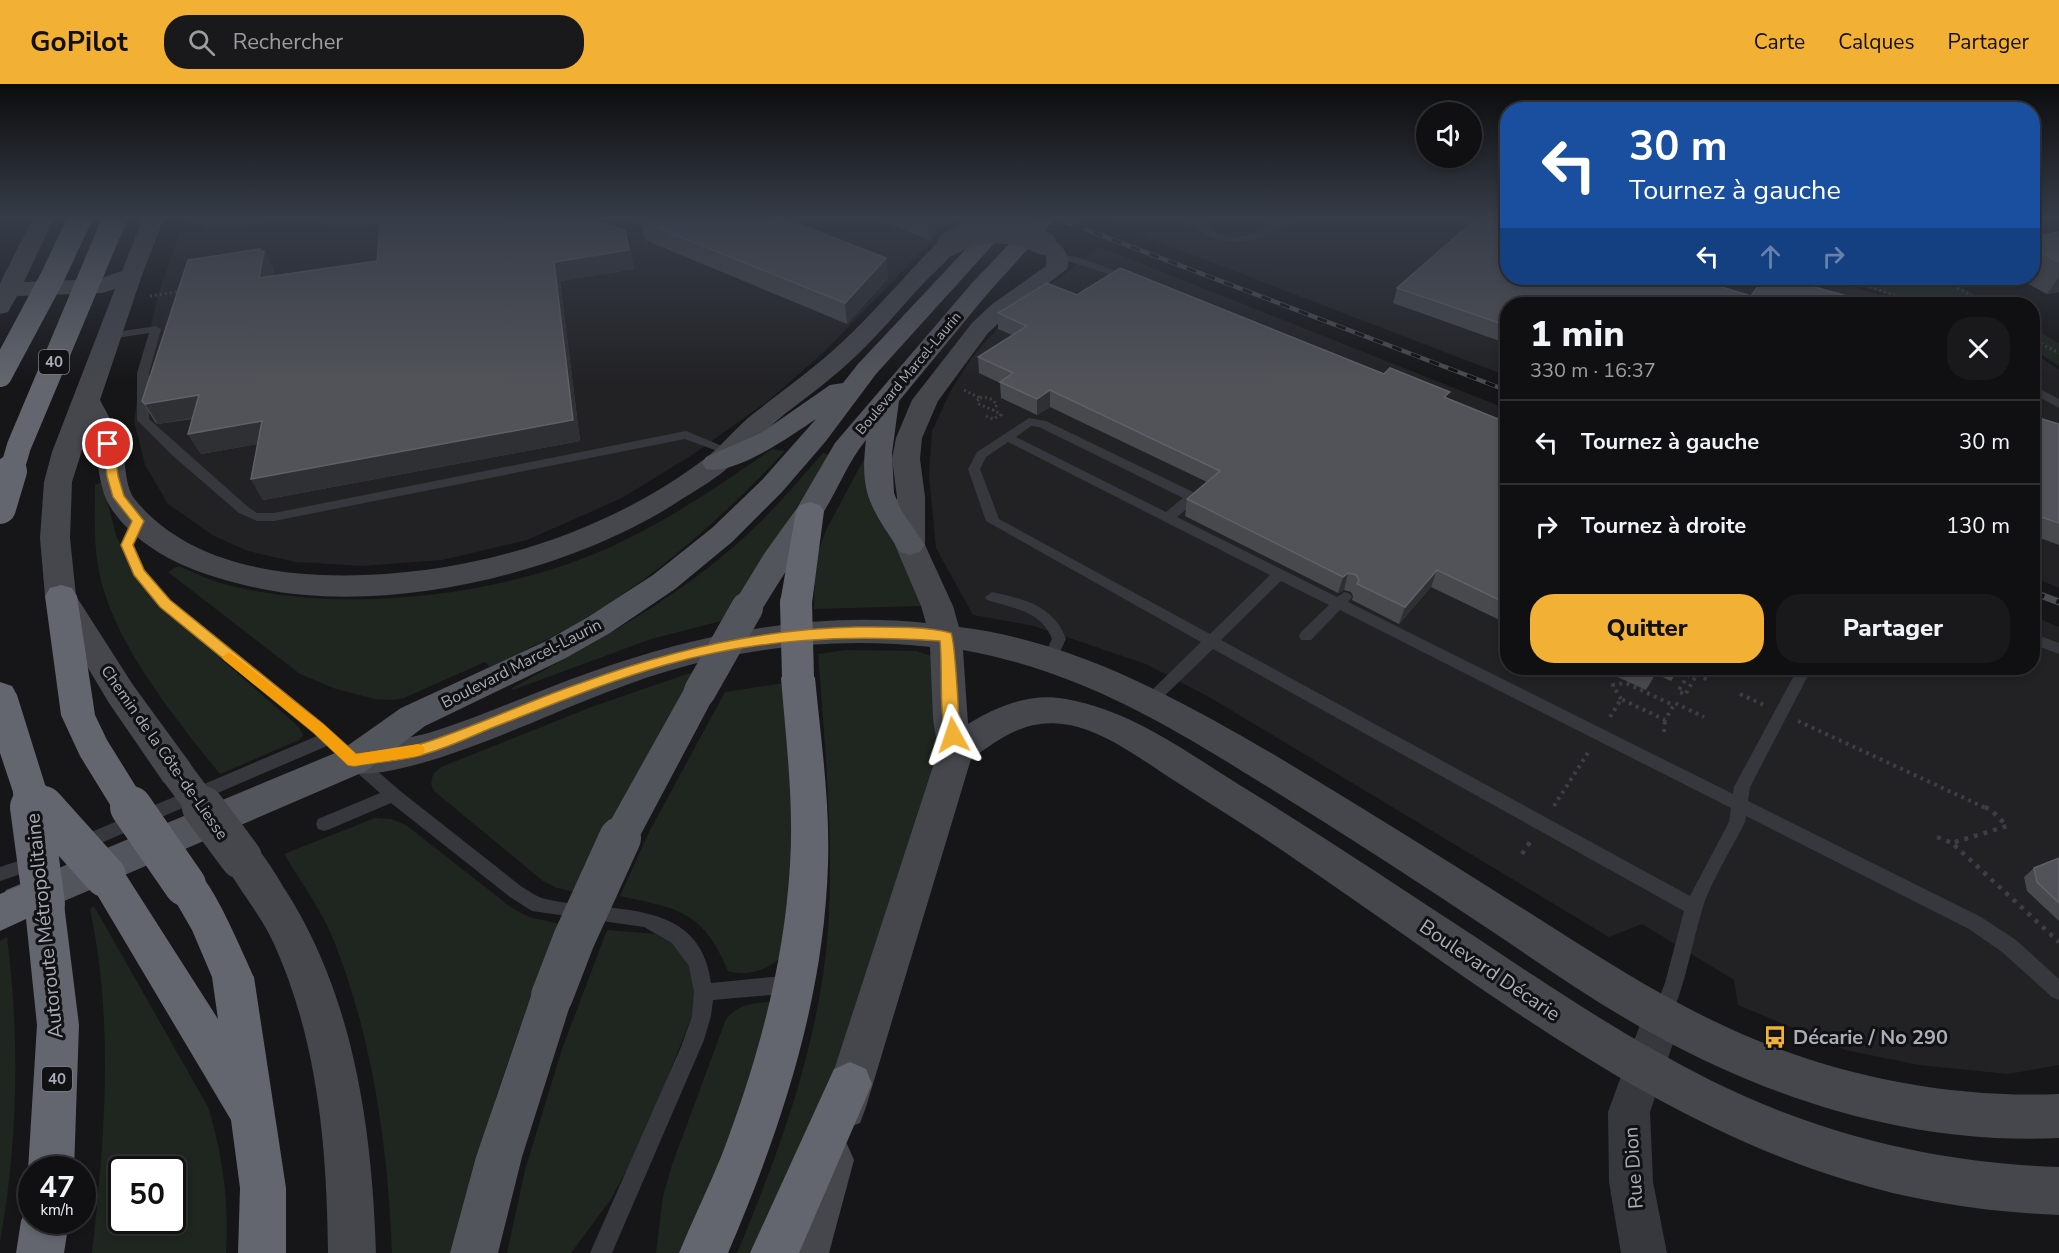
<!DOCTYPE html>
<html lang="fr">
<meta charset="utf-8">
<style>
body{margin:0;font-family:"Nunito Sans",sans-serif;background:#19191b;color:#f1f3f6;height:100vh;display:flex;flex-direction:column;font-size:22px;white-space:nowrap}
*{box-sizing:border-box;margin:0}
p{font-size:20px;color:#9c9d9f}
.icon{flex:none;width:33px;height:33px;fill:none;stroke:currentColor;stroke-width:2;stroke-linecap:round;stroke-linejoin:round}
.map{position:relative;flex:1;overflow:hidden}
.panel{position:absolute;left:1500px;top:213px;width:540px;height:378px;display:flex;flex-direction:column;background:#101012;border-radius:24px;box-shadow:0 3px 9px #0003,0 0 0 2px #303032}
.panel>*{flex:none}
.guide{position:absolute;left:1500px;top:18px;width:540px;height:183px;border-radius:24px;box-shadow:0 3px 9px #0003,0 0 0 2px #303032;background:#1a4fa0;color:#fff;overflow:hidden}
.fabs{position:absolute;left:1416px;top:18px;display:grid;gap:12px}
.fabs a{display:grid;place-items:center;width:66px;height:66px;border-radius:50%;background:#101012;box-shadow:0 3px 9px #0003,0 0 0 2px #303032;font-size:30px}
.speed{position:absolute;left:18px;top:1072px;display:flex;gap:12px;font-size:30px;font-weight:700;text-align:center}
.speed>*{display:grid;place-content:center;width:78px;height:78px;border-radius:50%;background:#101012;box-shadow:0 3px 9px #0003,0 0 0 2px #303032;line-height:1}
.speed small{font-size:15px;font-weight:400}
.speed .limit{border:3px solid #111;border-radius:9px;background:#fff;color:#111}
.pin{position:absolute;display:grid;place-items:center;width:51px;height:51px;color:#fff;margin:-26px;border:3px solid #fff;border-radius:50%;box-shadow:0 2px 6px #0007}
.me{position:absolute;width:66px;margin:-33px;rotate:355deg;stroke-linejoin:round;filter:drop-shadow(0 0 4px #0008)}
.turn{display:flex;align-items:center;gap:21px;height:126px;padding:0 30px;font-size:27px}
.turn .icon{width:78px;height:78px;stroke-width:2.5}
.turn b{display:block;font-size:42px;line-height:51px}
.lanes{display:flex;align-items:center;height:57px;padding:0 30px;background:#0003;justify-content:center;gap:30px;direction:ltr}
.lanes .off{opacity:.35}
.round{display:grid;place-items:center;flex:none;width:63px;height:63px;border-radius:24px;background:#19191b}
.headline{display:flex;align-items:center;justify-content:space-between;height:102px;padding:0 30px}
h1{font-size:36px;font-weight:800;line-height:45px}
.action{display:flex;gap:12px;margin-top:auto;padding:12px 30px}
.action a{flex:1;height:69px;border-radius:24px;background:#f2b134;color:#111;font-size:24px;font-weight:800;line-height:69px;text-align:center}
.action a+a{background:#19191b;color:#f1f3f6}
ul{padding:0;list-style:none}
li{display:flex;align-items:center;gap:18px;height:84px;padding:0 30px;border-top:2px solid #303032}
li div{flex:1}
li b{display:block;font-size:22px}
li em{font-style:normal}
header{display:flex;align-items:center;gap:36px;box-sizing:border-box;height:84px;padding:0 30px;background:#f2b134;color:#111}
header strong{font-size:28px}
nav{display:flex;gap:33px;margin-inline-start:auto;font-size:21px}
.search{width:420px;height:54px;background:#19191b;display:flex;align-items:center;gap:15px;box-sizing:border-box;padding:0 21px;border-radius:24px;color:#9c9d9f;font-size:22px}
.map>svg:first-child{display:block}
</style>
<header>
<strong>GoPilot</strong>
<div class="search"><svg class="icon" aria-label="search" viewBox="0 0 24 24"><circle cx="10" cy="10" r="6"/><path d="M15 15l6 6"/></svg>Rechercher</div>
<nav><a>Carte</a><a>Calques</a><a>Partager</a></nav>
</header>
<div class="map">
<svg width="2059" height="1169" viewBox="0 0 2059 1169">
<rect width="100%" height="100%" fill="#161618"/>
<g fill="#222225">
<polygon points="185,134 984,134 947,147 929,160 823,269 768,317 692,371 622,414 527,456 442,476 362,482 295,478 248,467 214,452 168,420 145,381 134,337 143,278 158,211"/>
<polygon points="1097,134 1507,134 1508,194 1824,194 1911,220 1508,220 1507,292"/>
<polygon points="1100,163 1507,325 1508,584 2032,584 2033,532 2059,543 2059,981 2008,990 1919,981 1845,966 1738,921 1734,896 1642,840 1609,853 1209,613 1146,580 1034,542 973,531 936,464 929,390 932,347 950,308 972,273 1008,233"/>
<polygon points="2032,268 2059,286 2059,504 2033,493"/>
</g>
<g fill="#1e261f" fill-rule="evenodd">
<polygon points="1834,194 1945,194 1992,220 1919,220"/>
<polygon points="2032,244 2059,259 2059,282 2033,265"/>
<polygon points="871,362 885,444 909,483 921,522 814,525 815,477 826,446"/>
<path d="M772,365L785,367C725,431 660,490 584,535C554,553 521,568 490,583L485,578L404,614L393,616L375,615L336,605L300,590L168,488L178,482C192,487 206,495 220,499C342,532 508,513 621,458C675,432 723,399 772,365Z"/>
<path d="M823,369L830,371L725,536L651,555L513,606L512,604C597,557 684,512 755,443C779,420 801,394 823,369Z"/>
<path d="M102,398L116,451L130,482L155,517L299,643L303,651L299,656L220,690C177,637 114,559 100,492C93,462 95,431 95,401Z"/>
<path d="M846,566L916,567L932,572L940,666L863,920L762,1169H737C780,1067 820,957 828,846C834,754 825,662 818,570Z"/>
<polygon points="696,587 575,808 557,804 543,797 434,707 431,700 433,690 441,683 594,622"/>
<path d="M791,598L797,710L783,871C769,886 748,893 728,887C703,827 680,825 620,812L649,748L725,608Z"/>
<path d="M375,734L391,735L406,741L512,824L529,833L560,840L532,910L497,1010L455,1169H392C388,1063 373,956 334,857C323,828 300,797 284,770Z"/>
<path d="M94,822L208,1023C223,1071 229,1118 226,1169H92C105,1055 114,937 90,825ZM122,1086H172V1137H122Z"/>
<polygon points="607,846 656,850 674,860 688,872 696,898 693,929 645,1051 611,1115 571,1169 507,1169 525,1086 562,965"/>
<path d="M7,853C20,954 18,1058 0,1158V857Z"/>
<path d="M767,918L775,921L693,1169H656L663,1112L672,1081L726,935C736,922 752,919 767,918Z"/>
</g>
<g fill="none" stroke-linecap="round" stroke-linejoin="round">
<g stroke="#3d3f44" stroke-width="3" stroke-dasharray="2 3" stroke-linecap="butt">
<polyline points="1841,194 1923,220"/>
<polyline points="1940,194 1986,220"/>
<polyline points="150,212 182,207"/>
<polyline points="2032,255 2059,269"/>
<polyline points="964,306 980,314 977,317 979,320 1001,330 1002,335"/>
<path d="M980,314C987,312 993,315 997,321L993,326"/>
<polyline points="986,332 993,335 1002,330"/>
</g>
<g stroke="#3d3f44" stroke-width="4" stroke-dasharray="3 4.5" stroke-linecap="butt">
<polyline points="1693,584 1678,607 1685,611 1697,590 1708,596"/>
<polyline points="1693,584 1707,590 1708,595"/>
<polyline points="1740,610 1764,621"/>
<polyline points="1621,615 1613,601 1626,599 1673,621"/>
<polyline points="1610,633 1621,615 1665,636 1675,619 1704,633"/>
<polyline points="1798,637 1988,725"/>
<polyline points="1664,648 1665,636"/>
<polyline points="1554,722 1589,667"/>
</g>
<g stroke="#3d3f44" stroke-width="4.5" stroke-dasharray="4 6" stroke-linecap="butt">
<polyline points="1985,723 1991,726 2007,742 1952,759 2059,858"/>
<polyline points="1937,753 1952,759"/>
<polyline points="1522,770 1530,758"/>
</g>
<g fill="#37383d" fill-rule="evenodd">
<path d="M1184,134C1202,134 1212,153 1234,153C1258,153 1274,134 1296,134C1263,163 1214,168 1184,134Z"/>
<polygon points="1058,170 1077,173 1135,194 1130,197 1071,178 1054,175 1053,173"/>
<polygon points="156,242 161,245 149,289 149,335 248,423 257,429 274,429 686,347 734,367 728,371 685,355 274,437 257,437 239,429 173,372 137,336 137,289 149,249 110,255 105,252 110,249"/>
<polygon points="2032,301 2059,315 2059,324 2032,309"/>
<path d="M1029,334L1046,337L1197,410L1198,413L1197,416L1177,433L1337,513L1345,508L1350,510L1352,513L1348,518L1733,710L1734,703L1798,584H1812L1750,703L1748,717L1981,833L2016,856L2059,895V916L2052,913L2002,868L1969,845L1746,732L1745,738C1732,764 1710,799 1702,826C1691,864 1685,902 1669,938L1662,941L1655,938L1652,932L1665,899L1684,827L1213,565L1156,620H1146L1143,616L1146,612L1201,558L986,437L968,385L977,368ZM1031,342L1039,343L1183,414L1166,428L1016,353ZM1008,358L1270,491L1210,550L999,435L980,385L986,373ZM1281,497L1329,521L1301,548L1299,552L1301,556H1311L1340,526L1731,724L1729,738L1690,812L1221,556Z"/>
<path d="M138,433L145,437L134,461L145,486L170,517L324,640L399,706L522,803C528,806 535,812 542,814C604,831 700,809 711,899L793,891L800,894L802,900L800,906L793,909L713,916L711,932L704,956L612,1169H590L681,963L692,932L694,908L689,882L672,859L644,843L532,827L510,813L391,719L330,745L324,747L318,745L316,740L318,735L380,709L327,662L87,765L81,767L75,765L72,760L75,755L317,652L160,523L134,491L120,461L131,437Z"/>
<path d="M992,508C1024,515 1054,522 1066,555L1055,578H1045L1043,574L1052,555C1042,527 1012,524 987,516L985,513Z"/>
<polygon points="2032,549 2059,559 2059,570 2032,560"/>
<polygon points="36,771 42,773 45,778 42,783 0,797 0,783"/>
</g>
<polygon fill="#37383d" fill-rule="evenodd" points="1662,913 1676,919 1682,932 1650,1028 1653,1098 1667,1169 1621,1169 1609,1098 1608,1028 1648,919"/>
<g fill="#45474d" fill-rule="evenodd">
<path d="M33,134H54L24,198L99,195L122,187L143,134H164L142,191L100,316C107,330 116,343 121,358C127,377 123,403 137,418C183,472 255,488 322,491C456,496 600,455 707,373C724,360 736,343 753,330C782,307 812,286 839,261C875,228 906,190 941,155L949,154L957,155L960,160C949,176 933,189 919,204C899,226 879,250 857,271C835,292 810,311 786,329C766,345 750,364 731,381C717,394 698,405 682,415C572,488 393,531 262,505C208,494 146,474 113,427C95,402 101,371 89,344L72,398L70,454L76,512L133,601L190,679L195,689L190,699L177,703L164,699L109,619L45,512L40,454L44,398L52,368L115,205L102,209L17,212L8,228L0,230V199Z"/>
<path d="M1044,153C1059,156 1072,169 1067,185L1007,231L988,249L938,317L922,354L920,375L925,413V461L953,522L959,543C1074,557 1175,613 1273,670C1355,719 1436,770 1517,821C1572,855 1626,892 1684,922C1800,984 1928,1015 2059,1010V1054C1917,1061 1779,1019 1655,951C1597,920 1544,882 1490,846C1415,796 1339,747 1263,700C1165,639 1079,587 963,566L968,640C998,622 1031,608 1066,615C1135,627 1193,673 1251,708C1327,755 1402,805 1477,854C1553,905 1630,956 1712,997C1821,1051 1938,1079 2059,1083V1131C1987,1128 1916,1118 1846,1096C1643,1034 1473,896 1299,778C1259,750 1217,724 1175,697C1145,678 1113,653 1078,643C1033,631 1007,649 971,675L866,1023L860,1039L844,1045L828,1039L822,1023L938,667L933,635L930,563C844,553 752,562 668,587C641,595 614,605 587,616C533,637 393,704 340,687L335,677L340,667C372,657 406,657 438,646C490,629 540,606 591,588C697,550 813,527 926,539L921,522L895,461L897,413L892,375L896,354L912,316L972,239L991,221L1046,182V171L1033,159L1036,154Z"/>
<path d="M241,758C245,759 251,760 254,762C264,769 279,796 286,807C354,914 372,1044 376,1169H328C327,1064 318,957 274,860C260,829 237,804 222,774L228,763Z"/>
<polygon points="831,1053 847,1060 854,1076 829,1169 781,1169 815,1060"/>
</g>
<g fill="#53555c" fill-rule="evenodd">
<path d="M995,134H1017L876,290L826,357L782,408L732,458L675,505L610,549L566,574L425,642L366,687L34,830L20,835L6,830L0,818L6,806L340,667L401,624L544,558L588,533L653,491L712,444L762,396L816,335C792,351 735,392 706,385L702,379L706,373L761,349L830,301L843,299L858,280Z"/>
<path d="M1034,134H1056L988,209L899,317L892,369L894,409L901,426L925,461L920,468L910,471L900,468C872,424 859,412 866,356C848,378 838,405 823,429C802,463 779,497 758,532L747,535L736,532L731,524L764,470L797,424L835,359L972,199Z"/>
<polygon points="700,594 712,598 717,607 633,765 620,770 607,765 601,754 607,743 688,598"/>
<polygon points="552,893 567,898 573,912 522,1073 498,1169 450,1169 476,1073 531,912 537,898"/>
</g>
<g fill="#63666e" fill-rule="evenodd">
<polygon points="810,418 820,421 824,427 812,519 807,527 796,530 785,527 780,519 796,427 800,421"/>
<polygon points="61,501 72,504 77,512 95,631 107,656 143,714 138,724 125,729 112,724 80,672 61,631 45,512 50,504"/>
<path d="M798,582L810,585L815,594C821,656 830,718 828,780C824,916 781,1045 728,1169H679C692,1137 708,1105 721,1073C757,979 784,882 790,781C794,719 786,656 781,594L786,585Z"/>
<polygon points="0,598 12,602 17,611 47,707 42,717 29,722 16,717 0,669"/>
<path d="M105,776L119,780L218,935L212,893L192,846L166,801L171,789C181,786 189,782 198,789C214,800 244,872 254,893L286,1104V1169H238L240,1104L231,1036L86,792L91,780Z"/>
<path d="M19,802C36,808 40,802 58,808L64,820L79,941L74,1086H32V1095L28,1086L37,941L26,835L0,847V810Z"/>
<polygon points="850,978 866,985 872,1000 799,1169 750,1169 834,985"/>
<polygon points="32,1119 32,1137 69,1137 64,1169 16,1169 21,1137 28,1120"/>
</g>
<g stroke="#4a4c52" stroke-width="4.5">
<polyline id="rail-far1" points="1056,134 1508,307"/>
</g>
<g stroke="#4a4c52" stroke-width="7">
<polyline id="rail" points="2032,508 2059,518"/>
</g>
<use href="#rail-far1" stroke="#111113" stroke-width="3" stroke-dasharray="10" stroke-linecap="butt"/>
<use href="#rail" stroke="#111113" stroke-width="4.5" stroke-dasharray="13" stroke-linecap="butt"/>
<path stroke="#45474d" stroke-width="24" d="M949,160C980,142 1012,144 1044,159"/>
<polyline stroke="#45474d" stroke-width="32" points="177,689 204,725"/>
<polyline stroke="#45474d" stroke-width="42" points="203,723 241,774"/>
<polyline stroke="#53555c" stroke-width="32" points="700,607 747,524"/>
<polyline stroke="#53555c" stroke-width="42" points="552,912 574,855 620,754"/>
<g stroke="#63666e" stroke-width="24">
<polyline points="0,291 53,192 80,134"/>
<polyline points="11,389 19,362 115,134"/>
</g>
<g stroke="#63666e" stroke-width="32">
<polyline points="0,424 11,387"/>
<polyline points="796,519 798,594"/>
<polyline points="29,707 45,725"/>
<polyline points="29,707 31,725"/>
<polyline points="125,714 132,725"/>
</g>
<g stroke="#63666e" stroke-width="42">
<polyline points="31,723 44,820"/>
<polyline points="43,723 105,792"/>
<polyline points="131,723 185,801"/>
</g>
</g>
<g fill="#47494d">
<polygon points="326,134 588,134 625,146 634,185 560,197 580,357 263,416 251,395 258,360 201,370 188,350 192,335 158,340 155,338 142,317 262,168 264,167 274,187 273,192 377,177 380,138 330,145"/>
<polygon points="874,134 950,134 929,156"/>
<polygon points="640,137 886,174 888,194 847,240 645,156"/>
<polygon points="2059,148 2059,208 2047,210 2017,194 2032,194 2032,153"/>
<polygon points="1508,194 1751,212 1875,220 1508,220 1508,260 1393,219 1397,204"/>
<polygon points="1077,211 1447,315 1508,339 1508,540 1431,503 1399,540 1352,516 1353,512 1351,508 1344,506 1338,509 1185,432 1187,415 1207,398 1050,323 1037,331 1001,314 1000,299 979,289 978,273 1012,251 998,245 998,229"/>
<polygon points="2032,332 2059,340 2059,461 2032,451"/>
<polygon points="1598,584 1690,584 1684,593 1676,589 1671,597 1656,590 1646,606"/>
<polygon points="2059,774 2059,837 2027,807 2024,793 2034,784"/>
</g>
<g fill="#2f3033">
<polygon points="197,134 291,134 204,147"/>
<polygon points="326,134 389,134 390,136 330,145"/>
<polygon points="930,134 950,134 929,156 928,137"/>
<polygon points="625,146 634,185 560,197 580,357 263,416 251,395 554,178"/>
<polygon points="260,165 263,171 264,167 274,187 269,214 259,194"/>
<polygon points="886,174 888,194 847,240 845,219"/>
<polygon points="2059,193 2059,208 2047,210"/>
<polygon points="1050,306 1050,323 1037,331 1037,315"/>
<polygon points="199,311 211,331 158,340 145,320"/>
<polygon points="262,337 274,357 201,370 188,350"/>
<polygon points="1437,486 1431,503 1399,540 1405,523"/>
<polygon points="1348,489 1344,506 1338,509 1343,493"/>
<polygon points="1659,584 1660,584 1646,606 1655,590"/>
</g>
<g fill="#525359" stroke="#5f6168" stroke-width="1.5">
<polygon points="381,134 588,134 625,146 629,166 554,178 573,336 251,395 262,337 188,350 199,311 145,320 142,317 188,176 260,165 259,168 264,167 259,194 377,177"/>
<polygon points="645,134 783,134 886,174 845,219 640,137"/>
<polygon points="1477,134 1508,134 1508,194 1692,194 1751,212 1764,194 1783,194 1875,220 1508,220 1508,242 1397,204"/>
<polygon points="2059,148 2059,178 2032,164 2032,153"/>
<polygon points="1120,184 1384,290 1390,284 1450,308 1444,313 1508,339 1508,520 1437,486 1405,523 1357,500 1359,496 1356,491 1348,489 1343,493 1187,415 1220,387 1050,306 1037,315 1000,298 1013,289 978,273 1027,242 998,229 1047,199 1077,211"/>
<polygon points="2032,332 2059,340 2059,439 2032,430"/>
<polygon points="1643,584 1659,584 1655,590"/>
<polygon points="2059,774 2059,819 2037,798 2034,784"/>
</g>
<linearGradient id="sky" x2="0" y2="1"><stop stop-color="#0c0c0d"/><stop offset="0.45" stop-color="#363c48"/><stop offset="1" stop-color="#363c48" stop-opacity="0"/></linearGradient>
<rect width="2059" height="298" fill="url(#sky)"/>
<path fill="#f2b134" stroke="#9d7322" stroke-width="1.5" d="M108,357L114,360L118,392L124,412L144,437L133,461L144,486L170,516L323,640L356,670C378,667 403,666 424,659C477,642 528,617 581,599C670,566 761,545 856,543C882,543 926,542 951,549C955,558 961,650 958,655H948C938,635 943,583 940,557C844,550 758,555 665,581C605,598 547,623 489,645C468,654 447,664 425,670C403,677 377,678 354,682L348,681L313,648L160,523L134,491L121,461L132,437L113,413L107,392L103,360Z"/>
<polygon fill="#f59e0b" points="229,568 323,640 356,670 418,660 423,662 425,666 423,670 418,672 354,682 348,681 313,648 224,576 222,573"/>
<defs>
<g id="bus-bare" transform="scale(1.8)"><path d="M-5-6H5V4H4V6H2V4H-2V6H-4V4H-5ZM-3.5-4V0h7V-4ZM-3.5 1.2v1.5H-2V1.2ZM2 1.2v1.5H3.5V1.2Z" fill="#f2b134" stroke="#111113" stroke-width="2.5" paint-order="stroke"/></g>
</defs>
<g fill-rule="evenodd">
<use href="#bus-bare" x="1775" y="953"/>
</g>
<g text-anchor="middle" stroke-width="6" stroke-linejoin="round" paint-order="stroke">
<g font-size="14" fill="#a8adb8" stroke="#111113">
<text transform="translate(908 289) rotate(-50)" y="5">Boulevard Marcel-Laurin</text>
</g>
<g fill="#111113" stroke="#7b7e86" stroke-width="1.5">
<rect x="39" y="266" width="30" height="24" rx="4.5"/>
<rect x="42" y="983" width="30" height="24" rx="4.5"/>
</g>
<g font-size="15" font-weight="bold" fill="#a8adb8">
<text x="54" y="283">40</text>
<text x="57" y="1000">40</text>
</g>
<g font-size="16" fill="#a8adb8" stroke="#111113">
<text transform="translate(521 579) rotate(-27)" y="6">Boulevard Marcel-Laurin</text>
<text transform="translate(165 668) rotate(55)" y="6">Chemin de la Côte-de-Liesse</text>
</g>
<g font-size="20" fill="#a8adb8" stroke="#111113">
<text transform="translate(44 842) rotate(-96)" y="7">Autoroute Métropolitaine</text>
<text transform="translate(1490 886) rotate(34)" y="7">Boulevard Décarie</text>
<text transform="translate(1633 1084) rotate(-94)" y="7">Rue Dion</text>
</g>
<g font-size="20" font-weight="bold" fill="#a8adb8" stroke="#111113" text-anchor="start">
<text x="1793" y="960">Décarie / No 290</text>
</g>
</g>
</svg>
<div class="fabs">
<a><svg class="icon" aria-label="sound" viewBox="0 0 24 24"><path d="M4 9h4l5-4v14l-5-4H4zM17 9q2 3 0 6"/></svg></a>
</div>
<div class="speed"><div>47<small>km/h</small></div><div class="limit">50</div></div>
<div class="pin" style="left:108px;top:360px;background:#d93025"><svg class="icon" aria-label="arrive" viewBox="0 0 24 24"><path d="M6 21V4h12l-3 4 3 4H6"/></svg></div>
<svg class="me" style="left:953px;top:651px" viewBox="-20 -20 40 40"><path d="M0-17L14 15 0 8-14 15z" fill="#f2b134" stroke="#fff" stroke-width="4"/></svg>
<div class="guide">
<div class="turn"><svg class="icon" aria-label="left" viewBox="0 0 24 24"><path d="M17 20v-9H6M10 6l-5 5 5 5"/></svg><div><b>30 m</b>Tournez à gauche</div></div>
<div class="lanes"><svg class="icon" aria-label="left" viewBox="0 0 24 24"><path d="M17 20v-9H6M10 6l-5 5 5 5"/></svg><svg class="icon off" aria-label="ahead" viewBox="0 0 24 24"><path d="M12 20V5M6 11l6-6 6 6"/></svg><svg class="icon off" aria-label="right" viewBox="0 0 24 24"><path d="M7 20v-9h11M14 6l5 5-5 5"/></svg></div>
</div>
<section class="panel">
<div class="headline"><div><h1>1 min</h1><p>330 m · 16:37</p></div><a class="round"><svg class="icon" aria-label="close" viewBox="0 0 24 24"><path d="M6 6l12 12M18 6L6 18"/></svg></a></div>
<ul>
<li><svg class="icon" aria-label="left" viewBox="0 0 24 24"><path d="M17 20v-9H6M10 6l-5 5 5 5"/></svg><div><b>Tournez à gauche</b></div><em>30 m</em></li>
<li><svg class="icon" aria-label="right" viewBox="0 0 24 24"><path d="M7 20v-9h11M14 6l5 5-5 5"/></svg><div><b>Tournez à droite</b></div><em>130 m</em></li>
</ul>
<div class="action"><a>Quitter</a><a>Partager</a></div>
</section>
</div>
